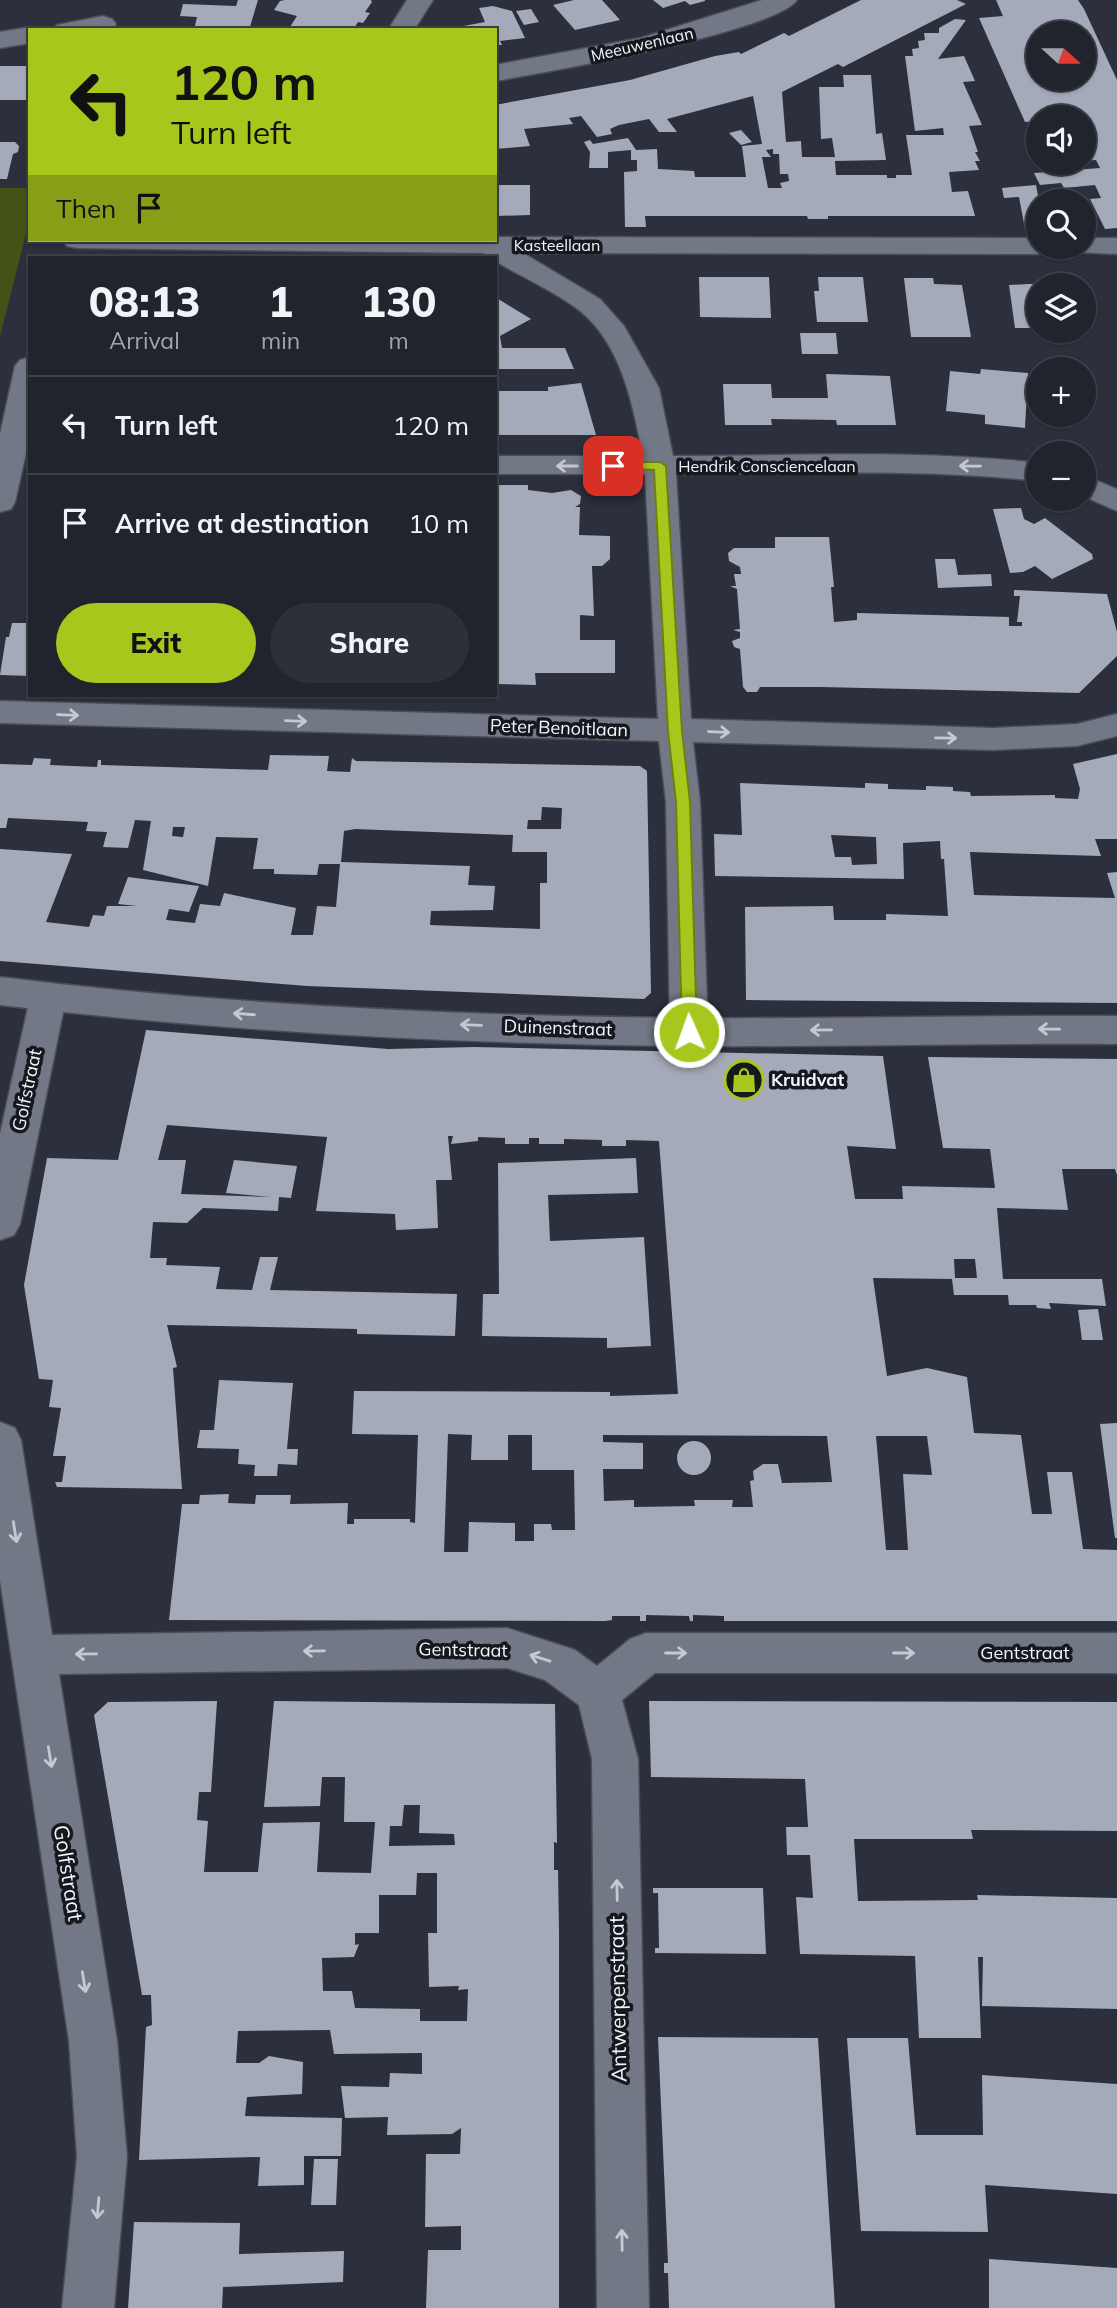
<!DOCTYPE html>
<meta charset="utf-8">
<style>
body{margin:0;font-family:Mulish,sans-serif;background:#2d3039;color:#f1f3f6;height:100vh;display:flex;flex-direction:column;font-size:26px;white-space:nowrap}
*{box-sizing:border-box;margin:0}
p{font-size:23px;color:#a2a4aa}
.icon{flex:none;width:38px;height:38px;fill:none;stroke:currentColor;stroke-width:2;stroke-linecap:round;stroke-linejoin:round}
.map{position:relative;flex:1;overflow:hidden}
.sheet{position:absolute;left:28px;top:256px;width:469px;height:441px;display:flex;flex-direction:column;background:#20242d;border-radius:0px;box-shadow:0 2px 5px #0004,0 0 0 2px #3d4149}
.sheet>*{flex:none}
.top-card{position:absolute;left:28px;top:28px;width:469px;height:214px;border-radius:0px;box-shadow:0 2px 5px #0004,0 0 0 2px #3d4149;background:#a8c71c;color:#111;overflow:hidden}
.needle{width:46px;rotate:111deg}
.buttons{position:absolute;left:1026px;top:21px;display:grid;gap:14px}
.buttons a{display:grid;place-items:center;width:70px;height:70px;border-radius:50%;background:#20242d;box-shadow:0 2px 5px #0004,0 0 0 2px #3d4149;font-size:35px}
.pin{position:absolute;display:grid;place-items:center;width:60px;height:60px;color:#fff;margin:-30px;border-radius:14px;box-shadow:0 4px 10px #0006}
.me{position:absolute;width:77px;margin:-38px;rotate:358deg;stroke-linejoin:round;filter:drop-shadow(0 0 5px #0008)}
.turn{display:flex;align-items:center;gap:24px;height:147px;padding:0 28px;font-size:32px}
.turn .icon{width:91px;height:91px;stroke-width:2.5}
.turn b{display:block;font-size:49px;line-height:60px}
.then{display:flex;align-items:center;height:66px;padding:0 28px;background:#0003;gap:14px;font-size:26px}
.eta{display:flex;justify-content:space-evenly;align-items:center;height:119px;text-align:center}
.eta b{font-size:42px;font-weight:800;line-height:49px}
.button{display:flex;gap:14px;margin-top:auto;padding:14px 28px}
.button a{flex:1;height:80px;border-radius:42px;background:#a8c71c;color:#111;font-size:28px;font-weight:800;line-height:80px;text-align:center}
.button a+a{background:#2d3039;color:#f1f3f6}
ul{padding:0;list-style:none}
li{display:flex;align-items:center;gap:21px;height:98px;padding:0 28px;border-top:2px solid #3d4149}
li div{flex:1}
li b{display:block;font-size:26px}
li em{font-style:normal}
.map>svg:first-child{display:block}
</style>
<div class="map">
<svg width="1117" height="2308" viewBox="0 0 1117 2308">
<rect width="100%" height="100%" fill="#2b303c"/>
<polygon fill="#455216" points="0,188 30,188 30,218 0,336"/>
<g fill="#a4aab9" fill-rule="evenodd">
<polygon points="238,0 258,0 249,30 194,30 197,17 180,16 183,4 236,6"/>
<polygon points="285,0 371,0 372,2 365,12 370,13 363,23 358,22 353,30 288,30 297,16 274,10 280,1"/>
<polygon points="574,0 602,0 620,20 575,30 553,5"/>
<polygon points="653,0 705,0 705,1 690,5 685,1 663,8"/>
<path d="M861,0H957L966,4L843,67L838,64L782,92L786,142L801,141L802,157H835L832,138L821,139L819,87H844L843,75H871L876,134L882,133L886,160L835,161L836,175H887V178H896V175H912L906,135H944L943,128L915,131L905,56H913L912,49L919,48L918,41L925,40L924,33H939V28L955,19L966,20L938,59L964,56L975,81L963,82L982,125L969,126L978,152H975L980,161H975L979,170L949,172L952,192L968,191L975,216H828V219H808L807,216H645L646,227H625L624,172L637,171V160H631V150L608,152V168H589L590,152L584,142L590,140L593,144L628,138L636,150L657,149L658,169L694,171L695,177H746L742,146L762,144L753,96L667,119L677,132H659L649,119L619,125L610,129L612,134L597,137L581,116L569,118L573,124L524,129L530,146L495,149V105L630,80L715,56L739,52L741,54L784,33L789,36ZM773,149V154H779L780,174H788L789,181L780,183L782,188H768L762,157H771L766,150Z"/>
<path d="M996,0H1078L1084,9L1117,80V228L1105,229L1090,199L1101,198L1095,185L1064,188L1061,183L1040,185L1034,173L1100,168L1096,160L1083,161V117H1038V121L1025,122L979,18L1003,16ZM1038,33H1083V79H1038Z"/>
<polygon points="493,6 512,11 525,38 500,41 502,45 495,45 495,30 442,30 485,22 479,8"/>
<polygon points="531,9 539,22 524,25 516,11"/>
<rect x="0" y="66" width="30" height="34"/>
<polygon points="741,130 752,142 741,145 729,133"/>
<polygon points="0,142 15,142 19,146 18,152 13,154 7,179 0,179"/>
<polygon points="495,185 530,185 530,215 495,216"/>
<polygon points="1036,185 1038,196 1045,196 1048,201 1038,201 1038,229 1025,229 1019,197 1004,198 1002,188"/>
<polygon points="699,277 769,277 771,318 700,317"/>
<polygon points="818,277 863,277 868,322 817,322 814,291 819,291"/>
<polygon points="904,278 933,278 934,284 962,285 971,337 911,337"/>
<polygon points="1029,284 1038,284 1038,328 1015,328 1009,285"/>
<polygon points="495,297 531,319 500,336 502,348 565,348 574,369 495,369"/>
<polygon points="800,333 836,333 838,354 802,354"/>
<polygon points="981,369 1028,373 1025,428 985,424 985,415 946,411 950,371 980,374"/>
<polygon points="826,374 890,376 896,425 837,425 836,420 771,419 772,425 725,425 723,384 771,384 772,398 828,398"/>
<polygon points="581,383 596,435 495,435 495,391 548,391 548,387"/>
<polygon points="495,485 528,485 528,490 552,493 571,490 581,496 580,504 575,507 580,507 579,535 610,536 610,559 602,566 592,566 594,616 580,615 580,640 615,640 615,673 535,673 536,685 495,684"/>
<polygon points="1021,508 1024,519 1034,524 1045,518 1092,554 1093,559 1052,579 1035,566 1023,572 1010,573 993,509"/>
<polygon points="775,537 829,537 834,587 831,587 834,622 857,620 857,613 1009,617 1009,626 1022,626 1022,622 1017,622 1020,596 1014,596 1014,590 1107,594 1117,632 1117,656 1079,693 821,687 760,687 757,692 747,692 743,687 740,649 734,647 732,641 740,638 740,632 733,630 740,629 737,589 730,586 736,586 734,574 741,574 740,567 729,561 728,553 734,548 775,548"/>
<polygon points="935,559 955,559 958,575 991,574 992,586 938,588"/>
<polygon points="12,623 30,623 30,676 0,675 6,637 9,637"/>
<path d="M1117,754V839H1095L1101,856L970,852L974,895L1115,898L1107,873L1117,872V1003L746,1000L745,907L833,906L834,920H886V914L948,916L944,859H941L940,841L903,843L904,879L715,876L714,834L742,835L740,783L865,788V783L888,784V789L926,790V786L953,787V791L970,792L971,796L1055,795V798L1078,799L1080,789L1073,764ZM831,835L876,837L877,864L852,865L851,857H835Z"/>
<path d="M270,755L329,756L327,771L350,772L352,758L356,761L640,766L647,771L651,993L644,999L307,986L0,961V849L72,854L46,922L89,927L93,915L104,916L107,906H137L118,904L128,877L199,886L189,912L169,909L166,920L195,923L200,904L220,906L224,893L296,908L291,935H313L317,906L336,907L340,864H319L317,875L274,874V869H253L258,838L216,837L208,886L143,870L151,821L135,820L128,848L103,847L107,832L86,831L88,822L8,818L6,828H0V764L32,765L34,758L51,759L50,765L97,767L98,760H101V765L268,770ZM542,807L562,808L561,829H527L528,820H541ZM173,827H185L183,837L172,836ZM355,829L513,835L512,852H547V883H540V929L430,925L431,911L493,910L495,886L468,885L470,866L341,862L344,831Z"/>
<path d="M146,1030L388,1049L474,1047L883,1056L896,1149L847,1146L855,1199H903L902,1186L995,1188L990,1149L943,1148L928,1057L1117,1059V1175L1115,1169H1062L1068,1210L997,1208L1003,1279H1102L1106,1306L1049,1303L1051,1309L1037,1308L1036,1305H1009L1008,1295H954L952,1279L873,1278L887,1376L927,1368L967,1377L974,1433L1021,1435L1032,1514H1052L1047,1472H1072L1083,1549L1117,1550V1621H724V1616L693,1615V1621H690L689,1616L646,1615V1621H640V1616H612V1620L605,1621L169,1620L182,1504H199L200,1495L229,1494L228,1503L255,1504L256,1495H291L290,1504L348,1503L347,1524H354V1519H410V1522L415,1523L418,1435L352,1434L354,1391L610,1392V1396L678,1394L659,1141L626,1140V1146H602V1140L564,1139V1144H539V1138H529V1144H505V1138L478,1137V1141L451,1144L453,1136H448L452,1180H436L438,1228L396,1230L395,1214L316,1211L327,1137L167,1125L158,1160H186L181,1194L271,1197L226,1193L234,1160L297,1166L291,1198L279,1197L278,1211L203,1208L187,1223L153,1222L150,1258H167L166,1265L220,1267L216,1289L252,1290L260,1257H278L270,1290L457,1294L455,1336L357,1334V1329L167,1325L177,1367L173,1368L182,1489L57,1487L55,1482H62L66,1456H53L61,1408L49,1407L53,1380L39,1379L24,1285L47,1158L118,1160ZM954,1259H975L977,1278H955ZM448,1434L472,1435L471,1460H508V1435H532V1470H574L575,1530H552L551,1524H534V1541H515V1523L469,1522L468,1552H444ZM603,1435L827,1436L832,1482L782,1483L778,1464H763L753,1471L754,1480L750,1481L753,1507H732L733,1500H694L695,1506L634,1507V1500L604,1501L603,1469H643V1443L603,1442ZM876,1436H927L932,1475L903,1474L908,1550H886Z"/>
<polygon points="636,1158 638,1193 548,1195 550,1241 644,1237 651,1346 607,1348 607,1338 482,1336 483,1294 499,1294 498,1163"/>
<polygon points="1098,1309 1103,1340 1082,1340 1078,1310"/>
<polygon points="219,1380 293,1383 287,1449 298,1449 297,1465 278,1464 277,1476 254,1476 255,1465 238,1464 239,1449 197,1448 200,1430 214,1430"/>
<polygon points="1117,1423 1117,1538 1115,1538 1100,1424"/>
<circle cx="694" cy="1458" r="17"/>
<path d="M217,1701L211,1792H199L197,1820L208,1821L204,1872H258L263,1823L320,1822L317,1872L371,1873L375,1822H344L345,1777H322L320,1806L264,1807L274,1701L555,1704L557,1843L554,1842V1870H558L559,1931V2308H426L428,2250H461V2226L425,2227L426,2154H460L461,2128L452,2134L387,2135L388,2117L345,2118L341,2086L389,2087L390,2073L422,2074V2053L334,2054L330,2030L238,2031L236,2063H259L269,2056L303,2062L302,2094L247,2097L245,2116L342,2118L341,2156H304V2185L258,2186L260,2157L139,2160L146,2027L152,2025L151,1995H142L94,1715L108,1702ZM404,1805H420L419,1833L454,1834L455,1845L389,1846L390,1826H402ZM417,1873H437V1933H428L429,1987L459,1986L458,1990L468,1989L467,2021H420V2009L355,2008L352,1991H323L322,1958L354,1957L359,1944L355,1945V1933H379V1895H416Z"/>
<polygon points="649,1701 1117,1702 1117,1831 971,1830 973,1839 854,1839 858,1901 978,1900 977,1895 1117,1898 1117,2009 982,2006 983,1957 978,1957 981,2038 919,2038 915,1956 800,1954 796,1897 813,1898 810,1855 787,1855 786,1827 808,1827 805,1779 651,1777"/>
<polygon points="653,1888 763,1888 766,1954 655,1953 655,1948 659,1948 658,1893 653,1893"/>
<polygon points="658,2037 818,2038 835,2308 669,2308 668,2273 664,2273 664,2263 668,2263"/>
<polygon points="847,2038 908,2038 916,2135 983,2135 982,2075 1117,2084 1117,2194 985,2185 988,2232 861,2231"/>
<polygon points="314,2159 338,2159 336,2205 311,2205"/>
<polygon points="134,2222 240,2223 239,2254 344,2251 343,2282 223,2287 222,2308 128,2308"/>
<polygon points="989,2259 1117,2268 1117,2308 989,2308"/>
</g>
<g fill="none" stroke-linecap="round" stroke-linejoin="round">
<g stroke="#494d57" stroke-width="3">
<g id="minor">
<polygon points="407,0 433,0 414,30 388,30"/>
<path d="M762,0H797C775,32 543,73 495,81V65L641,38Z"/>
<polygon points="103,16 112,19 116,24 112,29 53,30 57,25"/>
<polygon points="30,27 39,30 30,30 30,43 0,48 0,32"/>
<path d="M495,237L1038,238V247H1051L1048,252L1038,254L523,253L600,299L624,326L659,388L673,456C794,456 917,449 1038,463V481C918,468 796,474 676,474L691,719L993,728L1077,724L1117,714V736L1077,746L993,750L693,742L700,802L708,1032L702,1042L689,1046L676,1042L670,1032L666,802L659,741L0,723V701L658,719L645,474H495V456H643C633,406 622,344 579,310C554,291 522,277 495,261V257L482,253L77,248L67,246L63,240H495Z"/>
<polygon points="1083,238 1117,238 1117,254 1073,252 1070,247 1083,247"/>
<polygon points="30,357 30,435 15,502 11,509 0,512 0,434 15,366 20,360"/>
<polygon points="1083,475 1117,489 1117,511 1083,496"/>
<polygon points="48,984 61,988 66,998 20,1224 14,1235 0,1240 0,1134 30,998 35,988"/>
<polygon points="0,1422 15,1428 21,1440 52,1635 507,1628 575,1650 597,1666 630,1639 646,1633 1117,1633 1117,1673 655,1673 622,1700 638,1759 649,2308 597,2308 592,1759 579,1705 545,1680 507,1668 59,1674 117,2041 127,2157 114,2308 62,2308 77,2157 69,2041 0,1580"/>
</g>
</g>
<g stroke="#494d57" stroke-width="3">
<path id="tertiary" d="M0,977C229,1005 459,1016 690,1018C832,1019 975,1015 1117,1016V1044C975,1043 832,1047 690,1046C459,1044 229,1032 0,1005Z"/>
</g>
<use href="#minor" fill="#727886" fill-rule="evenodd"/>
<use href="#tertiary" fill="#727886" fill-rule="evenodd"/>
</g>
<defs><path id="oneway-shaft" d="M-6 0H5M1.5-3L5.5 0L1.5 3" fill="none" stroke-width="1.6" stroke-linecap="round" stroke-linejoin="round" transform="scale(1.75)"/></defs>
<g stroke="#c5c9d3">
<use href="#oneway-shaft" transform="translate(567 466) rotate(-180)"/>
<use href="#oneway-shaft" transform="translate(970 466) rotate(-179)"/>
<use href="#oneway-shaft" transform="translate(68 715) rotate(2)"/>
<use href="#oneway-shaft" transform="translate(296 721) rotate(2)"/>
<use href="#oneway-shaft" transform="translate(719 732) rotate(2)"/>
<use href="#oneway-shaft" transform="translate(946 738) rotate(1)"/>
<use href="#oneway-shaft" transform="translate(244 1014) rotate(-176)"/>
<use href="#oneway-shaft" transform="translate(471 1025) rotate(-178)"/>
<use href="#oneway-shaft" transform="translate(1049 1029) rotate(-179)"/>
<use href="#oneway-shaft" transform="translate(821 1030) rotate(179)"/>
<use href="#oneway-shaft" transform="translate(15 1532) rotate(81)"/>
<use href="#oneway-shaft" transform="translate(314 1651) rotate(179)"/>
<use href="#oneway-shaft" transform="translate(676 1653)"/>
<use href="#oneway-shaft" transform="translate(904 1653)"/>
<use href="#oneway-shaft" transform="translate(86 1654) rotate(179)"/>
<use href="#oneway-shaft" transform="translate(540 1658) rotate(-163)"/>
<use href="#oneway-shaft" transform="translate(50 1757) rotate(81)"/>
<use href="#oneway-shaft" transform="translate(617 1890) rotate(-91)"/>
<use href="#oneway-shaft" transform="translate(84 1982) rotate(81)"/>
<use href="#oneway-shaft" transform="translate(98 2208) rotate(95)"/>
<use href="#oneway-shaft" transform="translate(622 2240) rotate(-91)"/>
</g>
<polygon fill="#a8c71c" stroke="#6d8112" stroke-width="2" points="613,462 660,462 666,466 682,731 690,802 697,1032 689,1038 682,1032 676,802 668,731 654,470 608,468 606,466"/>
<defs>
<g id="shop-ring" transform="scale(2.0125)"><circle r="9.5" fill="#16181e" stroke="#a8c71c" stroke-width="1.5"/><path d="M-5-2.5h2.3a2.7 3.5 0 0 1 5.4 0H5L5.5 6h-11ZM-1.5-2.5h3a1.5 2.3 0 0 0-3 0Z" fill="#a8c71c"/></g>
</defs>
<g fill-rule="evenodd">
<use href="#shop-ring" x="744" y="1080"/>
</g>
<g text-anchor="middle" stroke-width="7" stroke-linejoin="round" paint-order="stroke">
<g font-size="16" fill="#f1f5fd" stroke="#16181e">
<text transform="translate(642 44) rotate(-13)" y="6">Meeuwenlaan</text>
<text x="557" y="251">Kasteellaan</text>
<text x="767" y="472">Hendrik Consciencelaan</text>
</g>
<g font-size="18" fill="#f1f5fd" stroke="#16181e">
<text transform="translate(559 728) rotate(2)" y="6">Peter Benoitlaan</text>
<text transform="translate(558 1028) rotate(2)" y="6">Duinenstraat</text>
<text transform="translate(27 1090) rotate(-78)" y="6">Golfstraat</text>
<text transform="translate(463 1650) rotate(1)" y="6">Gentstraat</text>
<text x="1025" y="1659">Gentstraat</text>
</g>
<g font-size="18" font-weight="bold" fill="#f1f5fd" stroke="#16181e" text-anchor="start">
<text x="771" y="1086">Kruidvat</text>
</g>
<g font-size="21" fill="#f1f5fd" stroke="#16181e">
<text transform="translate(68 1873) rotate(81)" y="7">Golfstraat</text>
<text transform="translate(618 1999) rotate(-91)" y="7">Antwerpenstraat</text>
</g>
</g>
</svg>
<div class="buttons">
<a><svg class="needle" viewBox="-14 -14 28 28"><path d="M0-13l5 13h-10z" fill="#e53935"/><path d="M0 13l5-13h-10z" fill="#a2a4aa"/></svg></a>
<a><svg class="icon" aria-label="sound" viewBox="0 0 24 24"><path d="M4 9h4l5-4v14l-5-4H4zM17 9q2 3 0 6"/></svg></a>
<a><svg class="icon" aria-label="search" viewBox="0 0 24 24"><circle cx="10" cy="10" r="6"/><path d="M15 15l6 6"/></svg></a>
<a><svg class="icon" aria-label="layers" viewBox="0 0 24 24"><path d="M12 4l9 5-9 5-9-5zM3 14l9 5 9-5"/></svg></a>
<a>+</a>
<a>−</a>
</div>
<div class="pin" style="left:613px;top:466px;background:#d93025"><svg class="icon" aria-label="arrive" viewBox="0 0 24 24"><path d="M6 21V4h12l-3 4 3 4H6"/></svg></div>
<svg class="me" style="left:689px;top:1032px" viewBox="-20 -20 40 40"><circle r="17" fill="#a8c71c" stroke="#fff" stroke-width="3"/><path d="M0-11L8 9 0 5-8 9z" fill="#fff"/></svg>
<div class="top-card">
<div class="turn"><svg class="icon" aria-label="left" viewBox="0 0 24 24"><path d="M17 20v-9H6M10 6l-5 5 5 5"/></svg><div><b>120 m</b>Turn left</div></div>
<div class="then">Then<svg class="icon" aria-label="arrive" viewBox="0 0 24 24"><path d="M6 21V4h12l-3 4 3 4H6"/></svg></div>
</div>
<section class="sheet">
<div class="eta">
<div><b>08:13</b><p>Arrival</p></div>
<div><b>1</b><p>min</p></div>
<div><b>130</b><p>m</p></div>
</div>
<ul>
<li><svg class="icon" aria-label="left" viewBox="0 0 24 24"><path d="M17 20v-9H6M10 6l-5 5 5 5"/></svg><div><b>Turn left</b></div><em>120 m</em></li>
<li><svg class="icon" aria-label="arrive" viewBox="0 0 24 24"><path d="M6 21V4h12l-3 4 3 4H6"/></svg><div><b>Arrive at destination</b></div><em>10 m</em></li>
</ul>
<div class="button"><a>Exit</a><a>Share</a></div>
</section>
</div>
